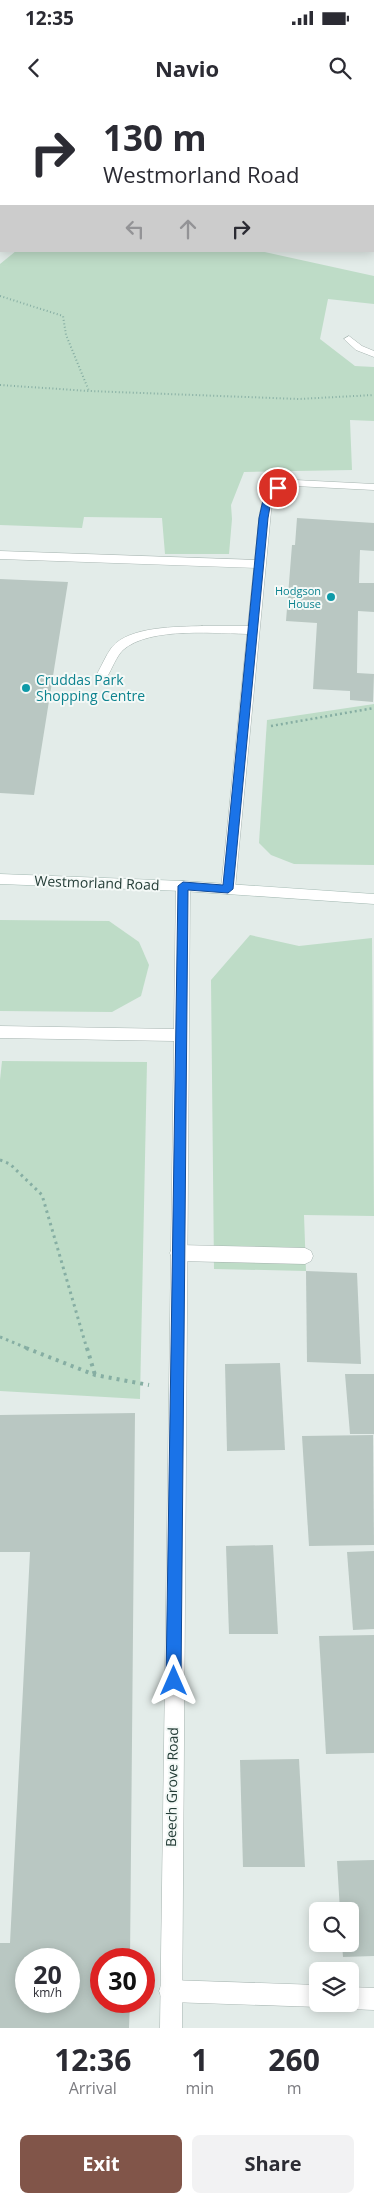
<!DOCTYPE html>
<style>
body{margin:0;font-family:"Open Sans",sans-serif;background:#f2f2f3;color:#2b2b33;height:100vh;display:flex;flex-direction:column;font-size:19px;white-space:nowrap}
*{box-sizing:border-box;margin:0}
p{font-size:16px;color:#7c7c81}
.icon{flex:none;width:28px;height:28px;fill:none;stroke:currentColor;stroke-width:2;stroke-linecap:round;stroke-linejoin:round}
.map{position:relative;height:1928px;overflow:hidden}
.details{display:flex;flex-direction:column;background:#fff;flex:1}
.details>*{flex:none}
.top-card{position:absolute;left:0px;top:0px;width:375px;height:152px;box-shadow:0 2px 12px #0003;background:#fff;color:#2b2b33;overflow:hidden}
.buttons{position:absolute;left:309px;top:1802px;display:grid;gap:10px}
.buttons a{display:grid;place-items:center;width:50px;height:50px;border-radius:8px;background:#fff;box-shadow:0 2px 12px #0003;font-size:25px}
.speed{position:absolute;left:15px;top:1848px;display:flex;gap:10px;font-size:25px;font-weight:700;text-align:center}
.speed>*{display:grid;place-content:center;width:65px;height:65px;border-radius:50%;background:#fff;box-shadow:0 2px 12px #0003;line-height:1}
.speed small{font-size:12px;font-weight:400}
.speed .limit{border:8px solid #d22;background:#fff;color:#111}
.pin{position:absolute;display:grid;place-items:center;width:42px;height:42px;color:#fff;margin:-21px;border:2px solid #fff;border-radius:50%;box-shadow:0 1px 5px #0007}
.me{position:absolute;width:55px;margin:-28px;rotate:0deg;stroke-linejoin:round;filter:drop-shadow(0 0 4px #0008)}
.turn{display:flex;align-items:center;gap:18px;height:105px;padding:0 20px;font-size:22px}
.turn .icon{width:65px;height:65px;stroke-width:2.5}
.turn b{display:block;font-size:35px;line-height:42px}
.lanes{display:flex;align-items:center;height:48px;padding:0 20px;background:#0003;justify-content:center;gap:25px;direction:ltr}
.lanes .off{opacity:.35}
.eta{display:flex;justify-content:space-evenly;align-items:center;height:85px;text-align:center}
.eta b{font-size:30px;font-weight:700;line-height:35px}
.button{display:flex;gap:10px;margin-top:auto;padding:10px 20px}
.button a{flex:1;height:58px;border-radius:8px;background:#815549;color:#fff;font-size:20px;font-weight:700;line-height:58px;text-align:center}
.button a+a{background:#f2f2f3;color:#2b2b33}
.status{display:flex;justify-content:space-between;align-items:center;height:35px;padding:0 25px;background:#fff;direction:ltr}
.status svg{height:14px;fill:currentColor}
header{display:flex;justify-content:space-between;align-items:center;height:65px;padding:0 20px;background:#fff;font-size:22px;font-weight:700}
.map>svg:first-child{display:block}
</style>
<div class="status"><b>12:35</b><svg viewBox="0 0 49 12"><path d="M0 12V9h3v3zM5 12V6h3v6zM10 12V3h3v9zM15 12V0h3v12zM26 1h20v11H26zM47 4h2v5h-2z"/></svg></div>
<header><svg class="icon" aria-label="back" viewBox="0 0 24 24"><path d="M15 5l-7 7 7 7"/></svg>Navio<svg class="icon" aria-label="search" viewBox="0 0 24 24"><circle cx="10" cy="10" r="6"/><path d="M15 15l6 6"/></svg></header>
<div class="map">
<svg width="374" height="1928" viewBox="0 0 374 1928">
<rect width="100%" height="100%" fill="#e3ece9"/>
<g fill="#bedcc7">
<polygon points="16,151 260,151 374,176 374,204 328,199 320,239 355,266 374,267 374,321 350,320 352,370 244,372 231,405 232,419 229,454 165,454 162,418 84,417 82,428 0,425 0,164"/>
<polygon points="374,604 374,765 294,764 271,755 259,743 267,620"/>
<polygon points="0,820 109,821 139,842 149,865 141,896 112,912 0,911"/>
<polygon points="250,835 299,846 372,838 374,1116 304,1115 306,1171 214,1169 211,880"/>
<polygon points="2,961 147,962 140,1299 0,1291 0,980"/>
</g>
<g fill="#b9c7c2" fill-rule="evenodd">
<polygon points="297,418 374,423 374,451 360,450 359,483 374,483 374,512 358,511 357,573 374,574 373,602 350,600 350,591 313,589 317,523 286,521 292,445 295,445"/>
<polygon points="0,479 68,482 34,695 0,693"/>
<polygon points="306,1171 357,1173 361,1264 307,1262"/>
<polygon points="280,1263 285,1350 227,1351 225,1264"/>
<polygon points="345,1274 374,1274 374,1334 350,1334"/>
<path d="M135,1313L130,1859H101V1901H130L129,1928H0V1843H10L30,1452H0V1315ZM26,1859H69V1901H26Z"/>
<polygon points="373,1335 374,1445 309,1446 302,1336"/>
<polygon points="273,1445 278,1534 229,1534 226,1446"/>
<polygon points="374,1451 374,1529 353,1530 347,1452"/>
<polygon points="374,1535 374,1653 326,1654 319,1536"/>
<polygon points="299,1659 305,1767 243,1767 240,1660"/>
<polygon points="374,1760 374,1856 343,1857 342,1844 350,1844 350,1811 340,1811 337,1761"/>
</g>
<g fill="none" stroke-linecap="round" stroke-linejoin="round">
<g stroke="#a6b4b0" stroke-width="1">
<g id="lane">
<polygon points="0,451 259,460 265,464 259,468 0,459"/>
<path d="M202,526H253L259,530L253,534C218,534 150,526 123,550C116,557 112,569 107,577H99L97,574C102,565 106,555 112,547C130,526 177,527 202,526Z"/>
<polygon points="178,1145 305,1148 311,1151 313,1156 311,1161 305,1164 178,1161 172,1158 170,1153 172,1148"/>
<polygon points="170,1880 318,1885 318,1904 326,1904 318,1907 170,1902 162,1899 159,1891 162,1883"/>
<polygon points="350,1887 374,1888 374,1910 350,1909 342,1906 341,1904 350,1904"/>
</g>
</g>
<g stroke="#a6b4b0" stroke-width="1">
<g id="street">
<polygon points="349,236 362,246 374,251 374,257 356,250 344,239"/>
<path d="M295,380L374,384V390L295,386L282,390L272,401L235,789L233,793L228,794L223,793L221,789L259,418C263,392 270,386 295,380Z"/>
<polygon points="183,781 188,782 190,786 182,1928 160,1928 174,941 0,938 0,926 174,929 176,786 178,782"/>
</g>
</g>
<g stroke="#a2b8b1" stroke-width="1">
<polygon id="secondary" points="0,774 183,781 374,794 374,804 183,791 0,784"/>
</g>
<g stroke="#86aea3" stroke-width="2" stroke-dasharray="1 2.5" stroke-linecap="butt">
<polyline points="238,0 244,1"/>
<polyline points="0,196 63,216 66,235 89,291"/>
<polyline points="0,285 89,291 299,299 374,295"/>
</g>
<polyline stroke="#86aea3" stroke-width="2.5" stroke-dasharray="2 3" stroke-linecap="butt" points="271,626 374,608"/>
<g stroke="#86aea3" stroke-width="3" stroke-dasharray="2.5 4" stroke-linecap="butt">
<polyline points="0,1060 10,1064 42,1095 87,1249"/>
<polyline points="0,1237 29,1249"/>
</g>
<g stroke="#86aea3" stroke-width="4" stroke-dasharray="3 5" stroke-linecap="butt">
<polyline points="26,1248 95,1275 149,1285"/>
<polyline points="87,1248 95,1275"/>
</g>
<use href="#lane" fill="#fff" fill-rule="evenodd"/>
<use href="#street" fill="#fff" fill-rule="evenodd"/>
<use href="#secondary" fill="#fff" fill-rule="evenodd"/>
</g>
<polygon fill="#1a73e8" stroke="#114b97" points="275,387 282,388 271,401 268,418 233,789 228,793 188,790 181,1581 179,1586 174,1588 168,1586 166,1581 178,786 183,782 223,785 259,418 263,400"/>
<g fill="#0f9aa8" stroke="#f4f9f7" stroke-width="2">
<circle cx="331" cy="497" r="5"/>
<circle cx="26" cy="588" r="5"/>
</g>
<g text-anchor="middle" stroke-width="4" stroke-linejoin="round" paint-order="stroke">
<g font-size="11" fill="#0d838f" stroke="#f4f9f7" text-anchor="end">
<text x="321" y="495">Hodgson<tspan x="321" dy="13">House</tspan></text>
</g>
<g font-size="14" fill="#0d838f" stroke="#f4f9f7" text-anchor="start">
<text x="36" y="585">Cruddas Park<tspan x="36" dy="16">Shopping Centre</tspan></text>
</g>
<g font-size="14" fill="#243d37" stroke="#f4f9f7">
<text transform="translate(97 783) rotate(2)" y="5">Westmorland Road</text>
<text transform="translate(172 1687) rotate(-89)" y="5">Beech Grove Road</text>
</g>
</g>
</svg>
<div class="buttons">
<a><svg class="icon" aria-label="search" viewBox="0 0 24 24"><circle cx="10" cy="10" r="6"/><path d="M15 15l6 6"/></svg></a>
<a><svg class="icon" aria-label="layers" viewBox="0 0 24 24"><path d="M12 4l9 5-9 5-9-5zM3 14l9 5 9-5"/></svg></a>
</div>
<div class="speed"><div>20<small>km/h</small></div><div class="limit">30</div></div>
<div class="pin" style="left:278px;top:388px;background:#d93025"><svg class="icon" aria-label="arrive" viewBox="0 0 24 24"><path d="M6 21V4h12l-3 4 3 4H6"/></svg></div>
<svg class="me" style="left:174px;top:1581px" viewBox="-20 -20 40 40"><path d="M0-17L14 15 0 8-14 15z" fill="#1a73e8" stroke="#fff" stroke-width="4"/></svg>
<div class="top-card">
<div class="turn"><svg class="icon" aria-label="right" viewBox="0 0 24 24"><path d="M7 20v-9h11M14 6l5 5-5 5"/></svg><div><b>130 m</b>Westmorland Road</div></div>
<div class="lanes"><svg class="icon off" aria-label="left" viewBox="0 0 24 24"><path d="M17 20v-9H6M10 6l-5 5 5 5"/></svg><svg class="icon off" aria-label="ahead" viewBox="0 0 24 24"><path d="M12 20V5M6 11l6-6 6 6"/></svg><svg class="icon" aria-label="right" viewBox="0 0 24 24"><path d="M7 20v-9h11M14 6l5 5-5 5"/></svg></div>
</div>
</div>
<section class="details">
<div class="eta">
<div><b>12:36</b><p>Arrival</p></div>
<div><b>1</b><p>min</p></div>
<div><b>260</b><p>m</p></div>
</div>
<div class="button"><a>Exit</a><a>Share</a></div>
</section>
